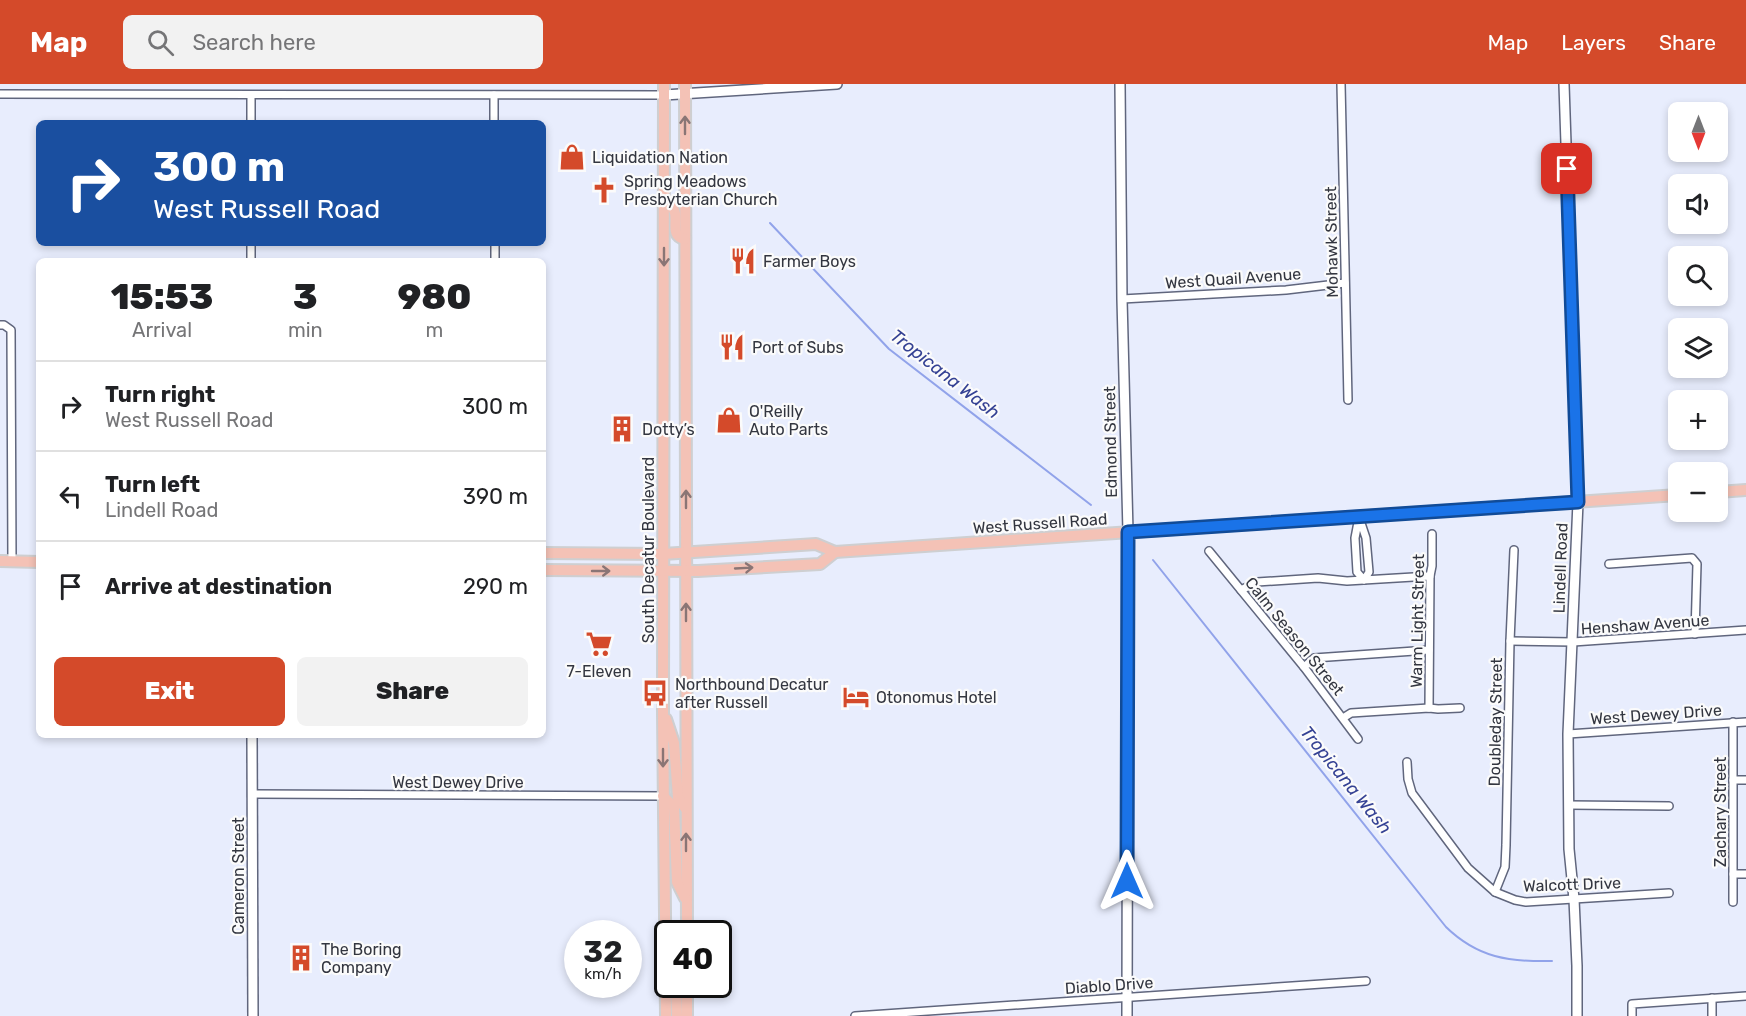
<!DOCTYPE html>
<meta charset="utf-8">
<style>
body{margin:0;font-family:Rubik,sans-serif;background:#f2f2f2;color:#202124;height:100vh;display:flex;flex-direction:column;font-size:22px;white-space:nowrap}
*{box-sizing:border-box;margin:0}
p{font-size:20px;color:#757577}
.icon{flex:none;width:33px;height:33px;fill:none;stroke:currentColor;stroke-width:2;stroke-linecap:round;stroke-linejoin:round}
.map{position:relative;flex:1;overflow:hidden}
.panel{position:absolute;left:36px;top:174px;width:510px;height:480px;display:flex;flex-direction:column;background:#fff;border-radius:9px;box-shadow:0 3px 9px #0003}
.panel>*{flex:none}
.banner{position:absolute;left:36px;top:36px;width:510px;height:126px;border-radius:9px;box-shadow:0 3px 9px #0003;background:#1a4fa0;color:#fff;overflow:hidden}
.needle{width:39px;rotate:180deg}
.tools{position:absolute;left:1668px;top:18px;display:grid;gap:12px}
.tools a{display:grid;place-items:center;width:60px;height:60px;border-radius:9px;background:#fff;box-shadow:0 3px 9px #0003;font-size:30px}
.speed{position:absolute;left:564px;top:836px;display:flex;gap:12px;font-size:30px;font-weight:700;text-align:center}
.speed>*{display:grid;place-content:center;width:78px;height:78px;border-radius:50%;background:#fff;box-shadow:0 3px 9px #0003;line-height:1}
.speed small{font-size:15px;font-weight:400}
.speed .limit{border:3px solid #111;border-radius:9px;background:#fff;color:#111}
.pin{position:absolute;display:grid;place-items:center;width:51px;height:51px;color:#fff;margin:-26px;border-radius:12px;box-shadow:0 3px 9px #0006}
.me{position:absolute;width:66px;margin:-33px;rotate:0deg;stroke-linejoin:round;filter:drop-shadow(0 0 4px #0008)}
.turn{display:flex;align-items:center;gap:21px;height:126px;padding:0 18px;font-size:27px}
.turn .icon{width:78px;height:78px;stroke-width:2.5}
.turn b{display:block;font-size:42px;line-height:51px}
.eta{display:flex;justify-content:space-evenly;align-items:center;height:102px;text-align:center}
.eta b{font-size:36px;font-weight:800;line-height:42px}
.button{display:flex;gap:12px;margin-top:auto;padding:12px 18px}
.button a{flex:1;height:69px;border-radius:9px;background:#d44a2a;color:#fff;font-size:24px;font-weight:800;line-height:69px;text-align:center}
.button a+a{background:#f2f2f2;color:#202124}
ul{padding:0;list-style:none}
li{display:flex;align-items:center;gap:18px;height:90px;padding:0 18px;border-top:2px solid #e0e0e0}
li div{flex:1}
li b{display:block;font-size:22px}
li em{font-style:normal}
header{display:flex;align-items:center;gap:36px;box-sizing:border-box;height:84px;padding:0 30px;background:#d44a2a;color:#fff}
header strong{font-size:28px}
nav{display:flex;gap:33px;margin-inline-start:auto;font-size:21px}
.search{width:420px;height:54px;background:#f2f2f2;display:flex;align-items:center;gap:15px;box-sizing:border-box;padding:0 21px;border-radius:9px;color:#757577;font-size:22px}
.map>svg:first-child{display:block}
</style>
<header>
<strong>Map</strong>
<div class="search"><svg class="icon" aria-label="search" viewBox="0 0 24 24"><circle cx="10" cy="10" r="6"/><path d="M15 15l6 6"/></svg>Search here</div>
<nav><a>Map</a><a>Layers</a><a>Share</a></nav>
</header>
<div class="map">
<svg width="1746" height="932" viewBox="0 0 1746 932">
<rect width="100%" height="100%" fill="#e8edfd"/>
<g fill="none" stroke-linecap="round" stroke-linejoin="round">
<g stroke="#91a3ea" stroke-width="2">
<polyline points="770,139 889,265 1091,421"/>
<path d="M1153,476L1446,843C1478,874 1509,878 1552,877"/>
</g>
<g stroke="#60667d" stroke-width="10">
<g id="street">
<polyline points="1341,0 1348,316"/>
<polyline points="0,10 664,11"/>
<polyline points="251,11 251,39"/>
<polyline points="494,11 494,39"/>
<polyline points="251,159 251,177"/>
<polyline points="495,159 495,177"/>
<polyline points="1122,215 1286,206 1345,199"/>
<polyline points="0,241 4,241 11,246 12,477"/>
<polygon points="1359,433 1366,454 1369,488 1364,496 1357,488 1355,454"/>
<polyline points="1209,467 1304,583 1358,655"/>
<polyline points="1609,480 1692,474 1697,480 1695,550"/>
<polyline points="1241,506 1257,498 1318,494 1347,497 1430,492"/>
<polyline points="1510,557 1573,558 1746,546"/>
<polyline points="1304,583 1314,574 1429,566"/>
<polyline points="1429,624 1430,492 1432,482 1432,450"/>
<polyline points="1343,634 1351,629 1429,624 1438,625 1460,624"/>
<polyline points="1568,650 1746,638"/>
<polyline points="1407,678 1408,695 1412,709 1468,784 1495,808 1515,816 1526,818 1669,809"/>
<polyline points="1733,696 1746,696"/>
<polyline points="253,710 663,712"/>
<polyline points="1569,721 1669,722"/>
<polyline points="1733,790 1746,790"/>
<polyline points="1495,808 1505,783 1506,761 1510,557 1514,466"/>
<polyline points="1733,818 1733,638"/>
<polyline points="855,932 1366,897"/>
<polyline points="1632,932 1632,920 1746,912"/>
<polyline points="1712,932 1712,914"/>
</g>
</g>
<g stroke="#60667d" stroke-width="12">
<g id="secondary">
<polyline points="1120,0 1122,215 1128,448 1127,932"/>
<polyline points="1564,0 1578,418 1568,650 1569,765 1574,815 1577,882 1577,932"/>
<polyline points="664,11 837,0"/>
<polyline points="252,651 253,932"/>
</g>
</g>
<g stroke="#cecfd1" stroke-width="14">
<g id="primary">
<polyline points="664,0 663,626 666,932"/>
<polyline points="685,0 687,849"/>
<path d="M664,114C667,118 672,122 674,126C679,136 669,152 685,155"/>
<polyline points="1718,408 1746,406"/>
<polyline points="543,469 663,470 816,460 835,468 1678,411"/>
<polyline points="0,477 39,478"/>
<polyline points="543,486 698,487 820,480 835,468"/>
<polyline points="666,635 674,659 678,714 686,725"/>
<polyline points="663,712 674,723 677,798 685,814"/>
<polyline points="676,900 677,932"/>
<polyline points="687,900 687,932"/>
</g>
</g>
<use href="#street" stroke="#fff" stroke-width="7"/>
<use href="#secondary" stroke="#fff" stroke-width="9"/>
<use href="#primary" stroke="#f4c2b6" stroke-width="10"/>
</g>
<defs><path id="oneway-shaft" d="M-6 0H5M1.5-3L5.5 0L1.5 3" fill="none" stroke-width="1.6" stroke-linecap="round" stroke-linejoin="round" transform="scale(1.5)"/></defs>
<g stroke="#8a7575">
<use href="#oneway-shaft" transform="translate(685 41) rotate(-90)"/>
<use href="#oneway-shaft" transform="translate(664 173) rotate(90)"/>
<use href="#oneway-shaft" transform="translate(686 415) rotate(-90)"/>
<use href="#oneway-shaft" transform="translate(744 484) rotate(-3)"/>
<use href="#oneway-shaft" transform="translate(601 487)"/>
<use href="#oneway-shaft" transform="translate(686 528) rotate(-90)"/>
<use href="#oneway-shaft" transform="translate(663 674) rotate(90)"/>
<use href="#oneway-shaft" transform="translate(686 758) rotate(-90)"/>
</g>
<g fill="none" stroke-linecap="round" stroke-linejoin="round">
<g stroke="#114b97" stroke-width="15">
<polyline id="route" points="1127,797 1128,448 1578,418 1567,85"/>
</g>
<use href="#route" stroke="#1a73e8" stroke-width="10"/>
</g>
<defs>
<g id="shop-bare" transform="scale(2.07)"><path d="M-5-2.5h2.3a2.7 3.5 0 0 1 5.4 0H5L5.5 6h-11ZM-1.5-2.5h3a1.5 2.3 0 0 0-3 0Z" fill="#d44a2a" stroke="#fbfbfb" stroke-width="2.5" paint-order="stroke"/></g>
<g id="church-bare" transform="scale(2.07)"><path d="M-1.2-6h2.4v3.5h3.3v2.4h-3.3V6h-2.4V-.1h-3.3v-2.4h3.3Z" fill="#d44a2a" stroke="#fbfbfb" stroke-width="2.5" paint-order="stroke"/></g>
<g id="restaurant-bare" transform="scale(2.07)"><path d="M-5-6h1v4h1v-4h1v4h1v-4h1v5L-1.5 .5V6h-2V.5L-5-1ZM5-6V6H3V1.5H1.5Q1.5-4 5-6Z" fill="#d44a2a" stroke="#fbfbfb" stroke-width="2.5" paint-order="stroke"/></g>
<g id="building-bare" transform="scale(2.07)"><path d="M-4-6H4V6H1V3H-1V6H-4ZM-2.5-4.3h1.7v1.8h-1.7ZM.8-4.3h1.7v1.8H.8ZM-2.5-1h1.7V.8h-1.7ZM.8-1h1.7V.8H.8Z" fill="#d44a2a" stroke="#fbfbfb" stroke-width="2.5" paint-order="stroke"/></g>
<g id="supermarket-bare" transform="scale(2.07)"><path d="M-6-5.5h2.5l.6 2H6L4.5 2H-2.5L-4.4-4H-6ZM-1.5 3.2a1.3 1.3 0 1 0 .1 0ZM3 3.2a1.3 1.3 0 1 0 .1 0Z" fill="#d44a2a" stroke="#fbfbfb" stroke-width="2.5" paint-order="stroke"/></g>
<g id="bus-bare" transform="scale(2.07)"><path d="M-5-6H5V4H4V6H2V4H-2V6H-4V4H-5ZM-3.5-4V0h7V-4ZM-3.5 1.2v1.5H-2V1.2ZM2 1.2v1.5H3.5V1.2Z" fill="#d44a2a" stroke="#fbfbfb" stroke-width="2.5" paint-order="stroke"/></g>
<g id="hotel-bare" transform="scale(2.07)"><path d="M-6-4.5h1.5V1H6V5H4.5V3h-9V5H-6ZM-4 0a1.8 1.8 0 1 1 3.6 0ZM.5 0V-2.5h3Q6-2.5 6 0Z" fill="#d44a2a" stroke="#fbfbfb" stroke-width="2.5" paint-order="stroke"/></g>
</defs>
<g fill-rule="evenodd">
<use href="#shop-bare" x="572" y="73"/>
<use href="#church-bare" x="604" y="106"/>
<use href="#restaurant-bare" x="743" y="177"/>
<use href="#restaurant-bare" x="732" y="263"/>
<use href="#shop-bare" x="729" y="336"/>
<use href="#building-bare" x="622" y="345"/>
<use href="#supermarket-bare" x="599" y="560"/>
<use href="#bus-bare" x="655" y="609"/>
<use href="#hotel-bare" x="856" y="613"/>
<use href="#building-bare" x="301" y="874"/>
</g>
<g text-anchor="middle" stroke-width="4.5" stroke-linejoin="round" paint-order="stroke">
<g font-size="16" fill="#333640" stroke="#fbfbfb" text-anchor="start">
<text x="592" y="79">Liquidation Nation</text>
<text x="624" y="103">Spring Meadows<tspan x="624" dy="18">Presbyterian Church</tspan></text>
<text x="763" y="183">Farmer Boys</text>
<text x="752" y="269">Port of Subs</text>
<text x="749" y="333">O'Reilly<tspan x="749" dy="18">Auto Parts</tspan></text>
<text x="642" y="351">Dotty’s</text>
<text x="599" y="593" text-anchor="middle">7-Eleven</text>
<text x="675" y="606">Northbound Decatur<tspan x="675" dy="18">after Russell</tspan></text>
<text x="876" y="619">Otonomus Hotel</text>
<text x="321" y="871">The Boring<tspan x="321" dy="18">Company</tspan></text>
</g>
<g font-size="16" fill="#333640" stroke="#fbfbfb">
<text transform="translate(1331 158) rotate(-91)" y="6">Mohawk Street</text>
<text transform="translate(1233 194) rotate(-4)" y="6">West Quail Avenue</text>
<text transform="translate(1110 358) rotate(-91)" y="6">Edmond Street</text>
<text transform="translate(1040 439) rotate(-4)" y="6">West Russell Road</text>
<text transform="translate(648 466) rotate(-90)" y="6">South Decatur Boulevard</text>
<text transform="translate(1560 484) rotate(-88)" y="6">Lindell Road</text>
<text transform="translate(1417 537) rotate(-89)" y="6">Warm Light Street</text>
<text transform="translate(1645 540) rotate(-4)" y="6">Henshaw Avenue</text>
<text transform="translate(1295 552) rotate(51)" y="6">Calm Season Street</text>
<text transform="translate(1656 630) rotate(-4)" y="6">West Dewey Drive</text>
<text transform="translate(1495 638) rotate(-89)" y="6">Doubleday Street</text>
<text x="458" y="704">West Dewey Drive</text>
<text transform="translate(1720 728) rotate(-90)" y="6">Zachary Street</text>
<text transform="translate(238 792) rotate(-90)" y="6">Cameron Street</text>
<text transform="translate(1572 800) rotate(-2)" y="6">Walcott Drive</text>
<text transform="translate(1109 901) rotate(-4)" y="6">Diablo Drive</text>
</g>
<g font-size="18" font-style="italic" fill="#354294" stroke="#fbfbfb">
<text transform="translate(945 290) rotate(38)" y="6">Tropicana Wash</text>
<text transform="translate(1346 696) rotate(51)" y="6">Tropicana Wash</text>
</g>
</g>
</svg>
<div class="tools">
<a><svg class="needle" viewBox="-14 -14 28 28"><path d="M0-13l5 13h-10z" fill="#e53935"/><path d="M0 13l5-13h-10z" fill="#757577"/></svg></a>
<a><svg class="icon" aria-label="sound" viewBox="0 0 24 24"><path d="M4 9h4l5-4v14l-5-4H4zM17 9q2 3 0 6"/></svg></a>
<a><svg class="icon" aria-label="search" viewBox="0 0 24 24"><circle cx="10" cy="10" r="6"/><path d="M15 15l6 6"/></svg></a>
<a><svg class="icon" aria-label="layers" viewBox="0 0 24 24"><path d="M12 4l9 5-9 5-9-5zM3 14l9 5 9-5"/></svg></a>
<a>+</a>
<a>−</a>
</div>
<div class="speed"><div>32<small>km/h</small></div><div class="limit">40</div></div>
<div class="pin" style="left:1567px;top:85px;background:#d93025"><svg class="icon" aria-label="arrive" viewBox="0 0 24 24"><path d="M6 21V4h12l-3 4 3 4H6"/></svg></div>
<svg class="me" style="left:1127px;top:797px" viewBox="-20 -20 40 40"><path d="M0-17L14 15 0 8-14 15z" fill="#1a73e8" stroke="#fff" stroke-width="4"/></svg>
<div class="banner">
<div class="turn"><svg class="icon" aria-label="right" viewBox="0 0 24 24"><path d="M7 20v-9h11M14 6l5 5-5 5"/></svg><div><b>300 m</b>West Russell Road</div></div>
</div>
<section class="panel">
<div class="eta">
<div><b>15:53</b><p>Arrival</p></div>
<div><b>3</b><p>min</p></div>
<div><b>980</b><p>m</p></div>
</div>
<ul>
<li><svg class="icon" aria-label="right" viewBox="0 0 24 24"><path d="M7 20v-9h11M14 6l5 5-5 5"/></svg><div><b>Turn right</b><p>West Russell Road</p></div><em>300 m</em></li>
<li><svg class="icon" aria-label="left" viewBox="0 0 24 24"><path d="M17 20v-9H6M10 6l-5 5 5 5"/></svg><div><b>Turn left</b><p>Lindell Road</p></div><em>390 m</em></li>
<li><svg class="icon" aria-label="arrive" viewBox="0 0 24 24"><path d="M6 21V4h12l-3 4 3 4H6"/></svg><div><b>Arrive at destination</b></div><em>290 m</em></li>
</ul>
<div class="button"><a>Exit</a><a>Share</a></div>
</section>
</div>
